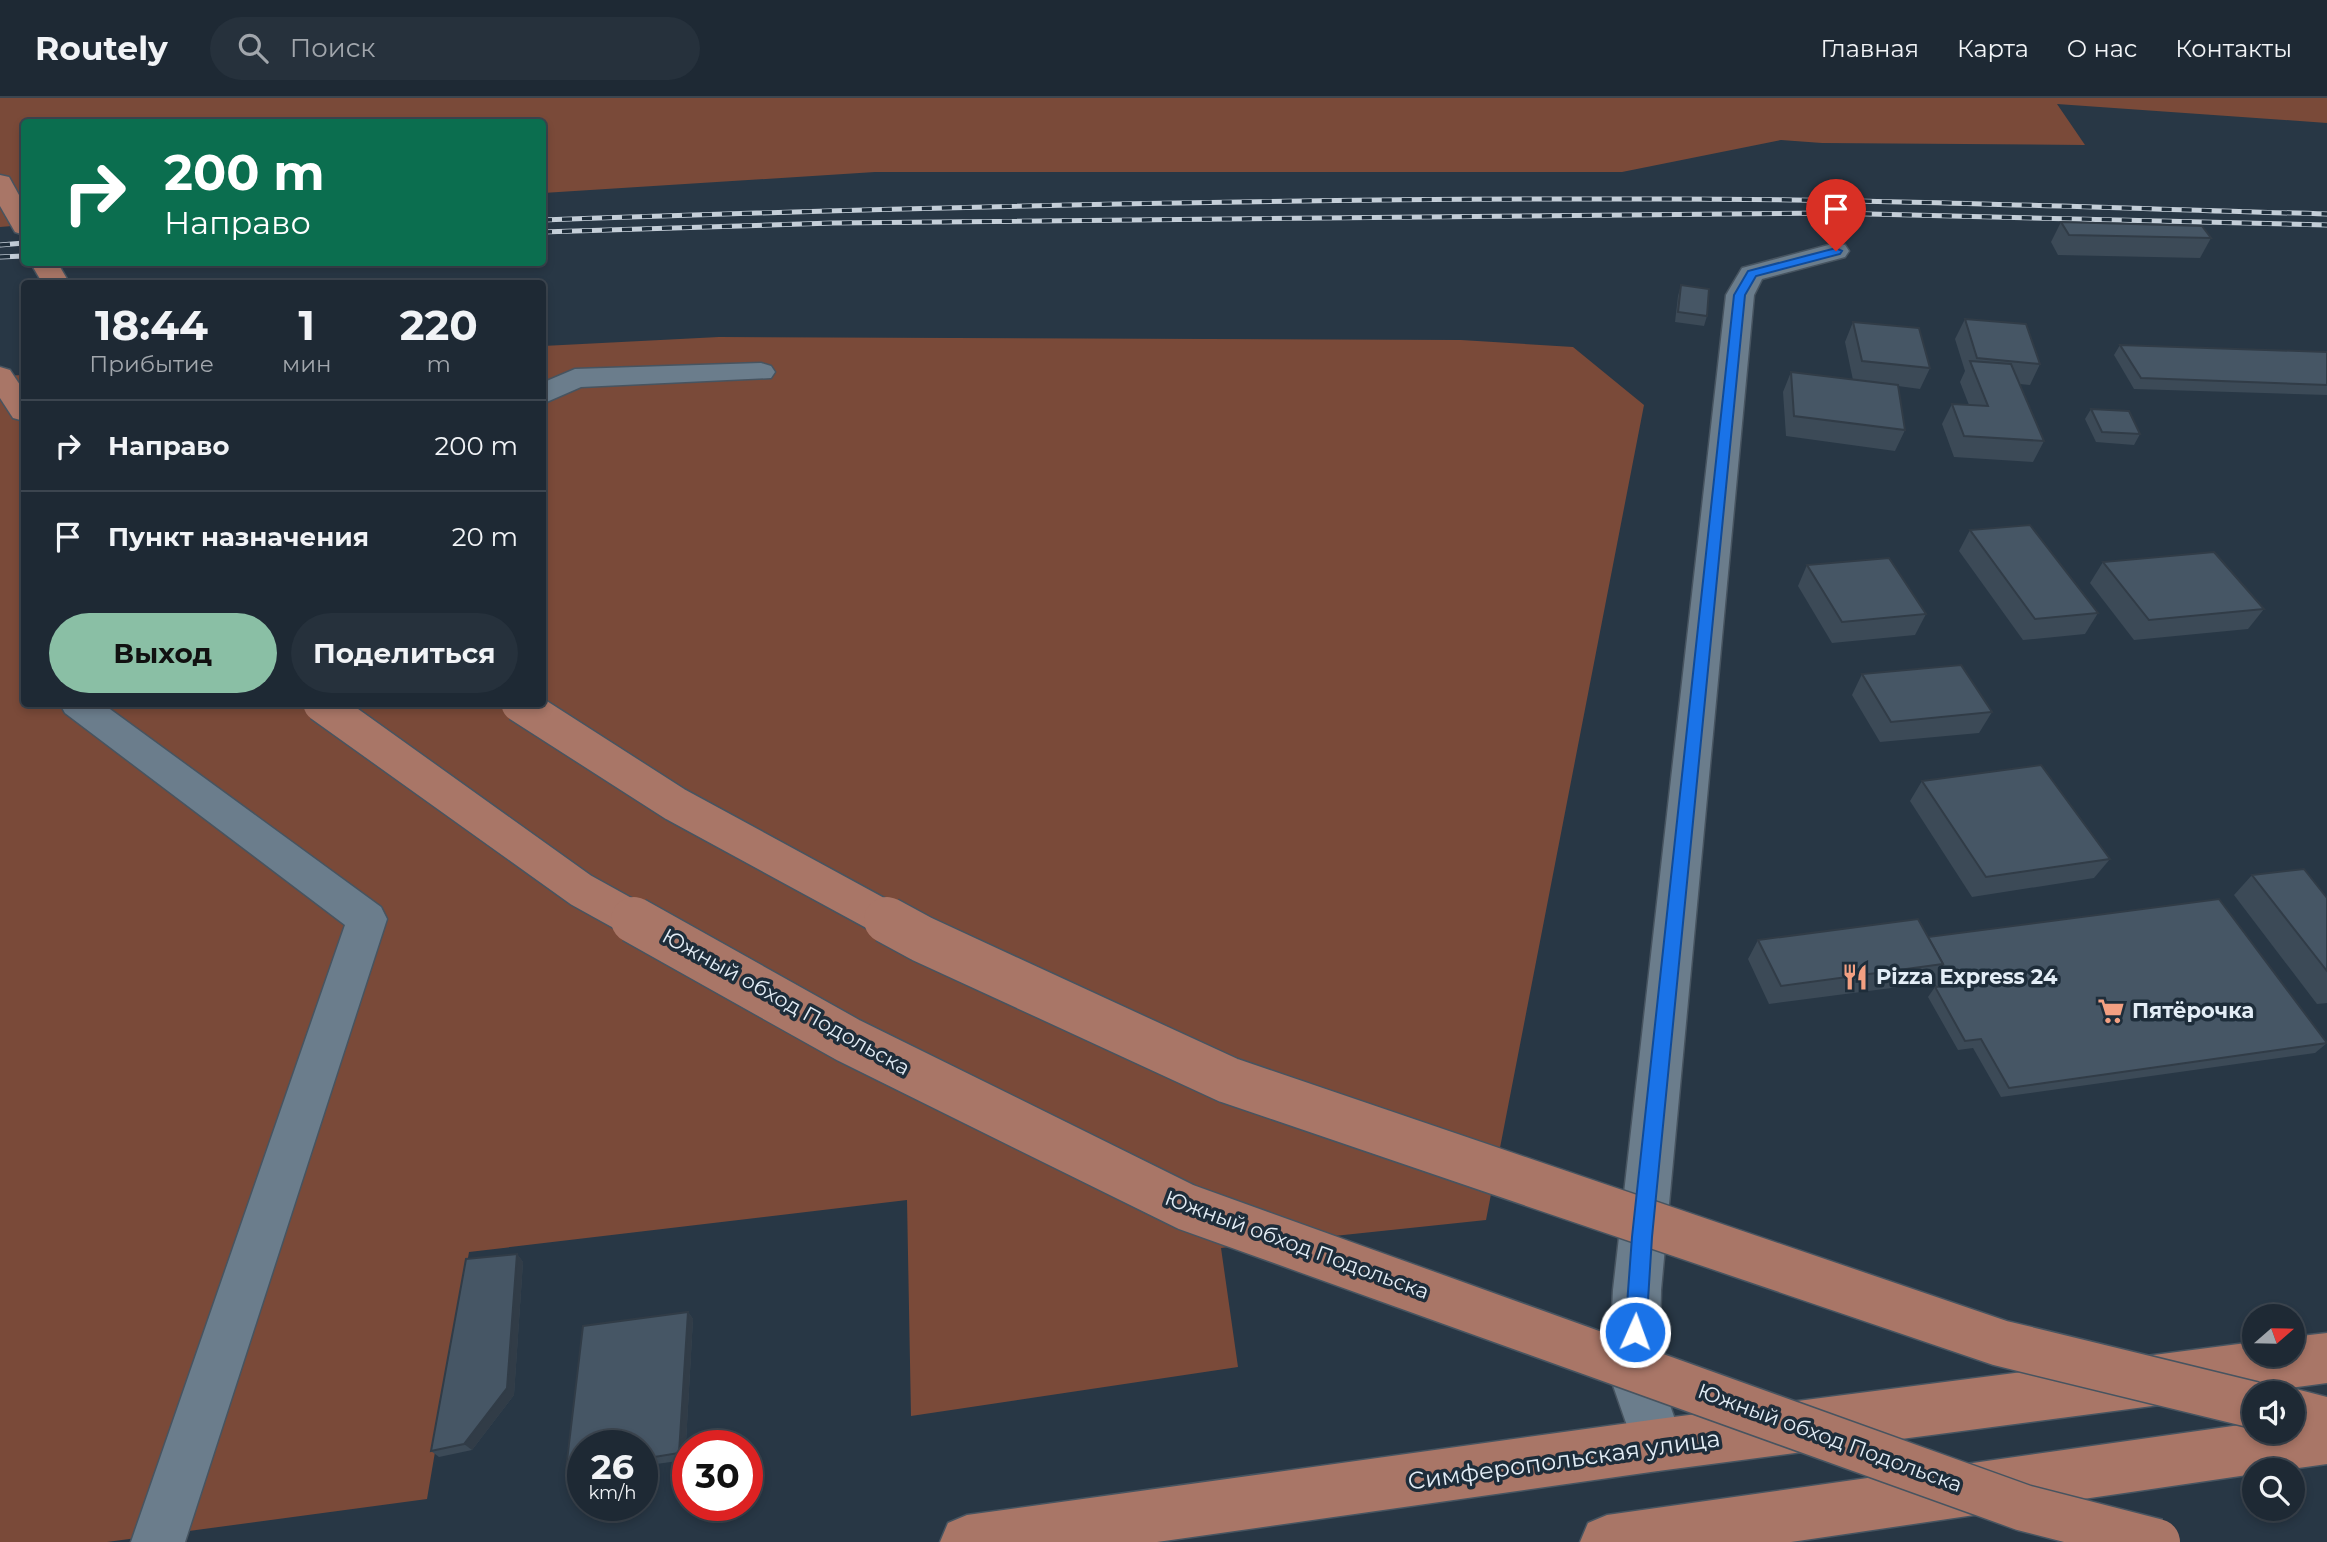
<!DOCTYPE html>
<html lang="ru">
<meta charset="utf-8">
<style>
body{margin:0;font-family:Montserrat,sans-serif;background:#26313c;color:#f1f3f6;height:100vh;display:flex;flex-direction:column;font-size:26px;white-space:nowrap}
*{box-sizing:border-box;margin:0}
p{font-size:23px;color:#a1a6ac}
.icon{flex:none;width:38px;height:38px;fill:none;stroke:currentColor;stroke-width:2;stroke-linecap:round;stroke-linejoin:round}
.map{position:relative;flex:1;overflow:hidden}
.drawer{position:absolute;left:21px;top:182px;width:525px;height:427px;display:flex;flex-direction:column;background:#1e2934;border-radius:7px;box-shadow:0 4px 10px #0003,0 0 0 2px #3c454f}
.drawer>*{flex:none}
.top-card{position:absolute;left:21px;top:21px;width:525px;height:147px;border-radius:7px;box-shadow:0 4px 10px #0003,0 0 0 2px #3c454f;background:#0b6e4f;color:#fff;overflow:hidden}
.needle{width:46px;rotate:70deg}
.fabs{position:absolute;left:2242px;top:1206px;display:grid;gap:14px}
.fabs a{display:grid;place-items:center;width:63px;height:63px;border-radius:50%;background:#1e2934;box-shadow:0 4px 10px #0003,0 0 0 2px #3c454f;font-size:35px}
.speed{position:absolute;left:567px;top:1332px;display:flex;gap:14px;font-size:35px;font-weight:700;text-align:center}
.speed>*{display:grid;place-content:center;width:91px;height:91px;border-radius:50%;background:#1e2934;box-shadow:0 4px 10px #0003,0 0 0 2px #3c454f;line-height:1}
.speed small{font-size:18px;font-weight:400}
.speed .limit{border:10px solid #d22;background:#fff;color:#111}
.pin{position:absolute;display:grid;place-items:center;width:60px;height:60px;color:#fff;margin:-72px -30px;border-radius:50% 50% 50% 0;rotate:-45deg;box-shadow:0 0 7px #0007}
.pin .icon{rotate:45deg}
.me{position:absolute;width:77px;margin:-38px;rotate:2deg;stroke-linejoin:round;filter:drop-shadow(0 0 5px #0008)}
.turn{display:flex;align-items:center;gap:24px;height:147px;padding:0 28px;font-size:32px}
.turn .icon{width:91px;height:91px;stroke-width:2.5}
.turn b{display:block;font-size:49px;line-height:60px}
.eta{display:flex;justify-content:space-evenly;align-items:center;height:119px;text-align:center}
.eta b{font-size:42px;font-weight:700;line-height:49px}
.primary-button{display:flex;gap:14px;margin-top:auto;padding:14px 28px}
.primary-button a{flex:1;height:80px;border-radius:42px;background:#8abfa5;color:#111;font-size:28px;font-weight:700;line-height:80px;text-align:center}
.primary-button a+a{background:#26313c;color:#f1f3f6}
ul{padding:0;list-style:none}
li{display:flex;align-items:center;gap:21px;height:91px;padding:0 28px;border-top:2px solid #3c454f}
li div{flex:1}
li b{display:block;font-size:26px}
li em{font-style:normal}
header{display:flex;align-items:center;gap:42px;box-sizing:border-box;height:98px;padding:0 35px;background:#1e2934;border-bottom:2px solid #3c454f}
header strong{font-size:33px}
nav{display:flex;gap:38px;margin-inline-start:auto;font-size:24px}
.search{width:490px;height:63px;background:#26313c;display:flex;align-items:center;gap:18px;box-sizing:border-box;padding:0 24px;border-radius:38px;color:#a1a6ac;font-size:26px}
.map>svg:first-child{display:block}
</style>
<header>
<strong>Routely</strong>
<div class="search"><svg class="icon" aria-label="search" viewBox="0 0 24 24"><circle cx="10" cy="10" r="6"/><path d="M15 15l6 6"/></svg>Поиск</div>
<nav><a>Главная</a><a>Карта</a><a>О нас</a><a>Контакты</a></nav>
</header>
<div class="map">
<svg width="2327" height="1444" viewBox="0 0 2327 1444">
<rect width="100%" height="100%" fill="#283745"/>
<g fill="#7a4a39">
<polygon points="0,0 2327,0 2327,25 2057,6 2085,47 1822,45 1781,42 1622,74 875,74 543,95 542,24 24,24 24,127 0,129"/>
<polygon points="719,239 1461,242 1573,249 1644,307 1486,1122 1221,1150 1238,1269 911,1318 907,1102 469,1154 427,1401 107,1444 0,1444 0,278 24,277 24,606 542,606 543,248"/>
</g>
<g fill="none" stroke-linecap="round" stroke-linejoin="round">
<g stroke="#475460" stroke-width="3">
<g id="minor">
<polygon points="1836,145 1845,147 1849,153 1845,159 1762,181 1754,197 1661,1192 1659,1276 1684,1347 1676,1365 1658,1373 1640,1365 1609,1276 1613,1192 1726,197 1742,170"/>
<polygon points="761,265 771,268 775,274 771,280 581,289 542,306 542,285 575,271"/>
<polygon points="60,606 103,606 381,809 387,821 185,1444 131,1444 345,827 65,615"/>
</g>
</g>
<g stroke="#475460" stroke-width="3">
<g id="major">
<polygon points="0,77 9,79 24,106 24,137 15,134 0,108"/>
<polygon points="30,164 57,164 70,186 43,186"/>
<polygon points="0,269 10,272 24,293 24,323 13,320 0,300"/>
<polygon points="2327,1235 2327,1285 1658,1373 1157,1444 940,1444 948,1425 967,1417 1658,1321 2254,1244 2254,1256 2292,1256 2292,1239"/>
<polygon points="2292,1290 2327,1299 2327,1366 2285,1372 2254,1372 2254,1376 1791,1444 1580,1444 1588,1425 1607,1417 2254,1325 2254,1334 2292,1334 2292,1295 2281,1295"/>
</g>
</g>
<use href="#minor" fill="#6b7d8c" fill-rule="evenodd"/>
<use href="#major" fill="#a97667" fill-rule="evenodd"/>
<g stroke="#c4ced8" stroke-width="5">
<g id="rail">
<path d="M542,122C916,109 1289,100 1663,101C1885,101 2106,110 2327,116"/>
<polyline points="542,134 833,125 1828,115 2327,127"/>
<polyline points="0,147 24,145"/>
<polyline points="0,159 24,158"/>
</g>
</g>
<use href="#rail" stroke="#1e2d3a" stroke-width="3.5" stroke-dasharray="10" stroke-linecap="butt"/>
<g stroke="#475460" stroke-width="38" stroke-linecap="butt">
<g id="major-bridge-far1">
<polyline points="321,606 581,792 637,823"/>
<polyline points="519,606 675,706 890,823"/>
</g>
</g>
<g stroke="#475460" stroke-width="49" stroke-linecap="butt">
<g id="major-bridge">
<polyline points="634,822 848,942 1186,1109 2024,1410 2157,1444"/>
<polyline points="887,822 922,841 1228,982 2000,1245 2254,1307"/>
</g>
</g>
<use href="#major-bridge-far1" stroke="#a97667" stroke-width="35"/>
<use href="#major-bridge" stroke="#a97667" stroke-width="46"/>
</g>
<g fill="#3c4a57">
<polygon points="2061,124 2211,140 2200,160 2058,157 2051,144"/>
<polygon points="1681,187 1707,218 1704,228 1675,224 1678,198"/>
<polygon points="1965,221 2040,266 2030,287 2020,286 2044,343 2033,364 1954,359 1942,326 1952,306 1969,307 1960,284 1965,273 1955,241"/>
<polygon points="1853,224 1930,270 1920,291 1898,288 1905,332 1895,353 1786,338 1783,294 1791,274 1853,282 1845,244"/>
<polygon points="2120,247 2327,254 2327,297 2134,291 2114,257"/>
<polygon points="2091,311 2140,336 2134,347 2096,344 2085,321"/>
<polygon points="1970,432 2098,515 2085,536 2023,542 1959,453"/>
<polygon points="2103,464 2264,511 2248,531 2134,542 2090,485"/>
<polygon points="1807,467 1926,516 1915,537 1832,545 1798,488"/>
<polygon points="1862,576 1992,614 1979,635 1880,644 1852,597"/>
<polygon points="1922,683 2110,761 2094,780 1972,799 1910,703"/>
<polygon points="2252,777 2327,800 2327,905 2317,906 2234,797"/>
<polygon points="1928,839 2327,945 2315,955 2001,999 1973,950 1958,952 1928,899 1935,889 1937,889 1932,881 1930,885 1769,906 1748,861 1758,842"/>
<polygon points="517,1156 523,1164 514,1297 472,1352 439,1359 431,1353"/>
<polygon points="688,1214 693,1221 685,1362 642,1368 642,1348 583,1348 583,1376 573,1377 566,1371 583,1228"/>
</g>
<g fill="#313c47">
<polygon points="517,1156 523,1164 514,1297 472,1352 464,1346"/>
<polygon points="688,1214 693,1221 685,1362 679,1355"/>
</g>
<g fill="#465665" stroke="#313c47" stroke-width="2">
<polygon points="2061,124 2202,128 2211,140 2069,137"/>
<polygon points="1681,187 1709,191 1707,218 1678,214"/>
<polygon points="1965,221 2026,226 2040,266 1977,260"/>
<polygon points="1853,224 1919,230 1930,270 1862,263"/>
<polygon points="2120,247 2327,254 2327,287 2141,280"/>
<polygon points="1970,263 2011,266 2044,343 1964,338 1952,306 1988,308"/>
<polygon points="1791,274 1898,287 1905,332 1794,318"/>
<polygon points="2091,311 2129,313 2140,336 2102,334"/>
<polygon points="2030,427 2098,515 2035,521 1970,432"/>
<polygon points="2214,454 2264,511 2149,522 2103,464"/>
<polygon points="1889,460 1926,516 1842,524 1807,467"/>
<polygon points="1961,567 1992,614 1891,624 1862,576"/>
<polygon points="2041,667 2110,761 1986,779 1922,683"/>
<polygon points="2304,771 2327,800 2327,873 2252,777"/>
<polygon points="2219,801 2327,945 2009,990 1981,941 1965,943 1935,889 1949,888 1940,872 1943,866 1928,839"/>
<polygon points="1918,821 1943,866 1781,888 1758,842"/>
<polygon points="517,1156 507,1290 464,1346 431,1353 466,1161"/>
<polygon points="688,1214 679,1355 642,1361 642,1348 583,1348 583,1369 566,1371 583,1228"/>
</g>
<polygon fill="#1a73e8" stroke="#114b97" stroke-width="2" points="1836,150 1842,153 1840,156 1756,178 1745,197 1652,1139 1646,1234 1643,1241 1635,1244 1628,1241 1625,1234 1632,1139 1734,197 1748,173"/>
<defs>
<g id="restaurant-bare" transform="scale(2.1)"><path d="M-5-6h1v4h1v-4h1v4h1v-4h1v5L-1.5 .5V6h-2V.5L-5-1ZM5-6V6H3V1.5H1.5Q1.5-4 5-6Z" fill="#f3a082" stroke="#1e2d3a" stroke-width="2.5" paint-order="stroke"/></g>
<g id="supermarket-bare" transform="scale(2.1)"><path d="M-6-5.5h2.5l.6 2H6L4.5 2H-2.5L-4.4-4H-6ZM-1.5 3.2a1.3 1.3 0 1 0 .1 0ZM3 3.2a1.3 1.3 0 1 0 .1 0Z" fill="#f3a082" stroke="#1e2d3a" stroke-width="2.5" paint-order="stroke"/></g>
</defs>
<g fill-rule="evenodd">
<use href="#restaurant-bare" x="1855" y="879"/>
<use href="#supermarket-bare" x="2111" y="913"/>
</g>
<g text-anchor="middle" stroke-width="7" stroke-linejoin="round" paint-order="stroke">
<g font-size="21" font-weight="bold" fill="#e3edf6" stroke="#1e2d3a" text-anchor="start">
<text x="1876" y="886">Pizza Express 24</text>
<text x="2132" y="920">Пятёрочка</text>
</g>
<g font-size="21" fill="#e3edf6" stroke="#1e2d3a">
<text transform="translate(786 904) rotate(29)" y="7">Южный обход Подольска</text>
<text transform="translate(1297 1147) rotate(20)" y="7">Южный обход Подольска</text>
<text transform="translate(1830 1340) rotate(20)" y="7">Южный обход Подольска</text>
</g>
<g font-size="24" fill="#e3edf6" stroke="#1e2d3a">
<text transform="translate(1564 1362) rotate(-8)" y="8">Симферопольская улица</text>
</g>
</g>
</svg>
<div class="fabs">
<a><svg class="needle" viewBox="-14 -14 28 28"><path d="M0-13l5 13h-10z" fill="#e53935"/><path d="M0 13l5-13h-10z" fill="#a1a6ac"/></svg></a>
<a><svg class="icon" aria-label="sound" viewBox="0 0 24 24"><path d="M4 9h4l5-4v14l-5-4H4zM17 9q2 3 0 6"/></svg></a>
<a><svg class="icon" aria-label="search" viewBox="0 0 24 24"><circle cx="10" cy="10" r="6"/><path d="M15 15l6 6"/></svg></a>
</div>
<div class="speed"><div>26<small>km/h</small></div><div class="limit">30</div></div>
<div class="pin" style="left:1836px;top:153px;background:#d93025"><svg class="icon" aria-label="arrive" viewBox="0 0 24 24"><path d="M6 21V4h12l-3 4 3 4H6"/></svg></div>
<svg class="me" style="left:1635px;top:1234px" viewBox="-20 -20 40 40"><circle r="17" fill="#1a73e8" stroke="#fff" stroke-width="3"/><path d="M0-11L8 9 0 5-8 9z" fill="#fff"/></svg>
<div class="top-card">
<div class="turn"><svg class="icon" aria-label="right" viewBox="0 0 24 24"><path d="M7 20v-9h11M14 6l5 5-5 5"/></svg><div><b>200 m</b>Направо</div></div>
</div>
<section class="drawer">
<div class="eta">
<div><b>18:44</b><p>Прибытие</p></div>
<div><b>1</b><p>мин</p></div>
<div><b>220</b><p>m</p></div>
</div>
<ul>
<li><svg class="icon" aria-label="right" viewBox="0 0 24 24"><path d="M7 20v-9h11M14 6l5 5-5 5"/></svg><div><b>Направо</b></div><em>200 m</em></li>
<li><svg class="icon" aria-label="arrive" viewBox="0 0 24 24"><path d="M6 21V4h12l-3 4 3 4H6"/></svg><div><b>Пункт назначения</b></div><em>20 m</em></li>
</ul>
<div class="primary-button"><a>Выход</a><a>Поделиться</a></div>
</section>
</div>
